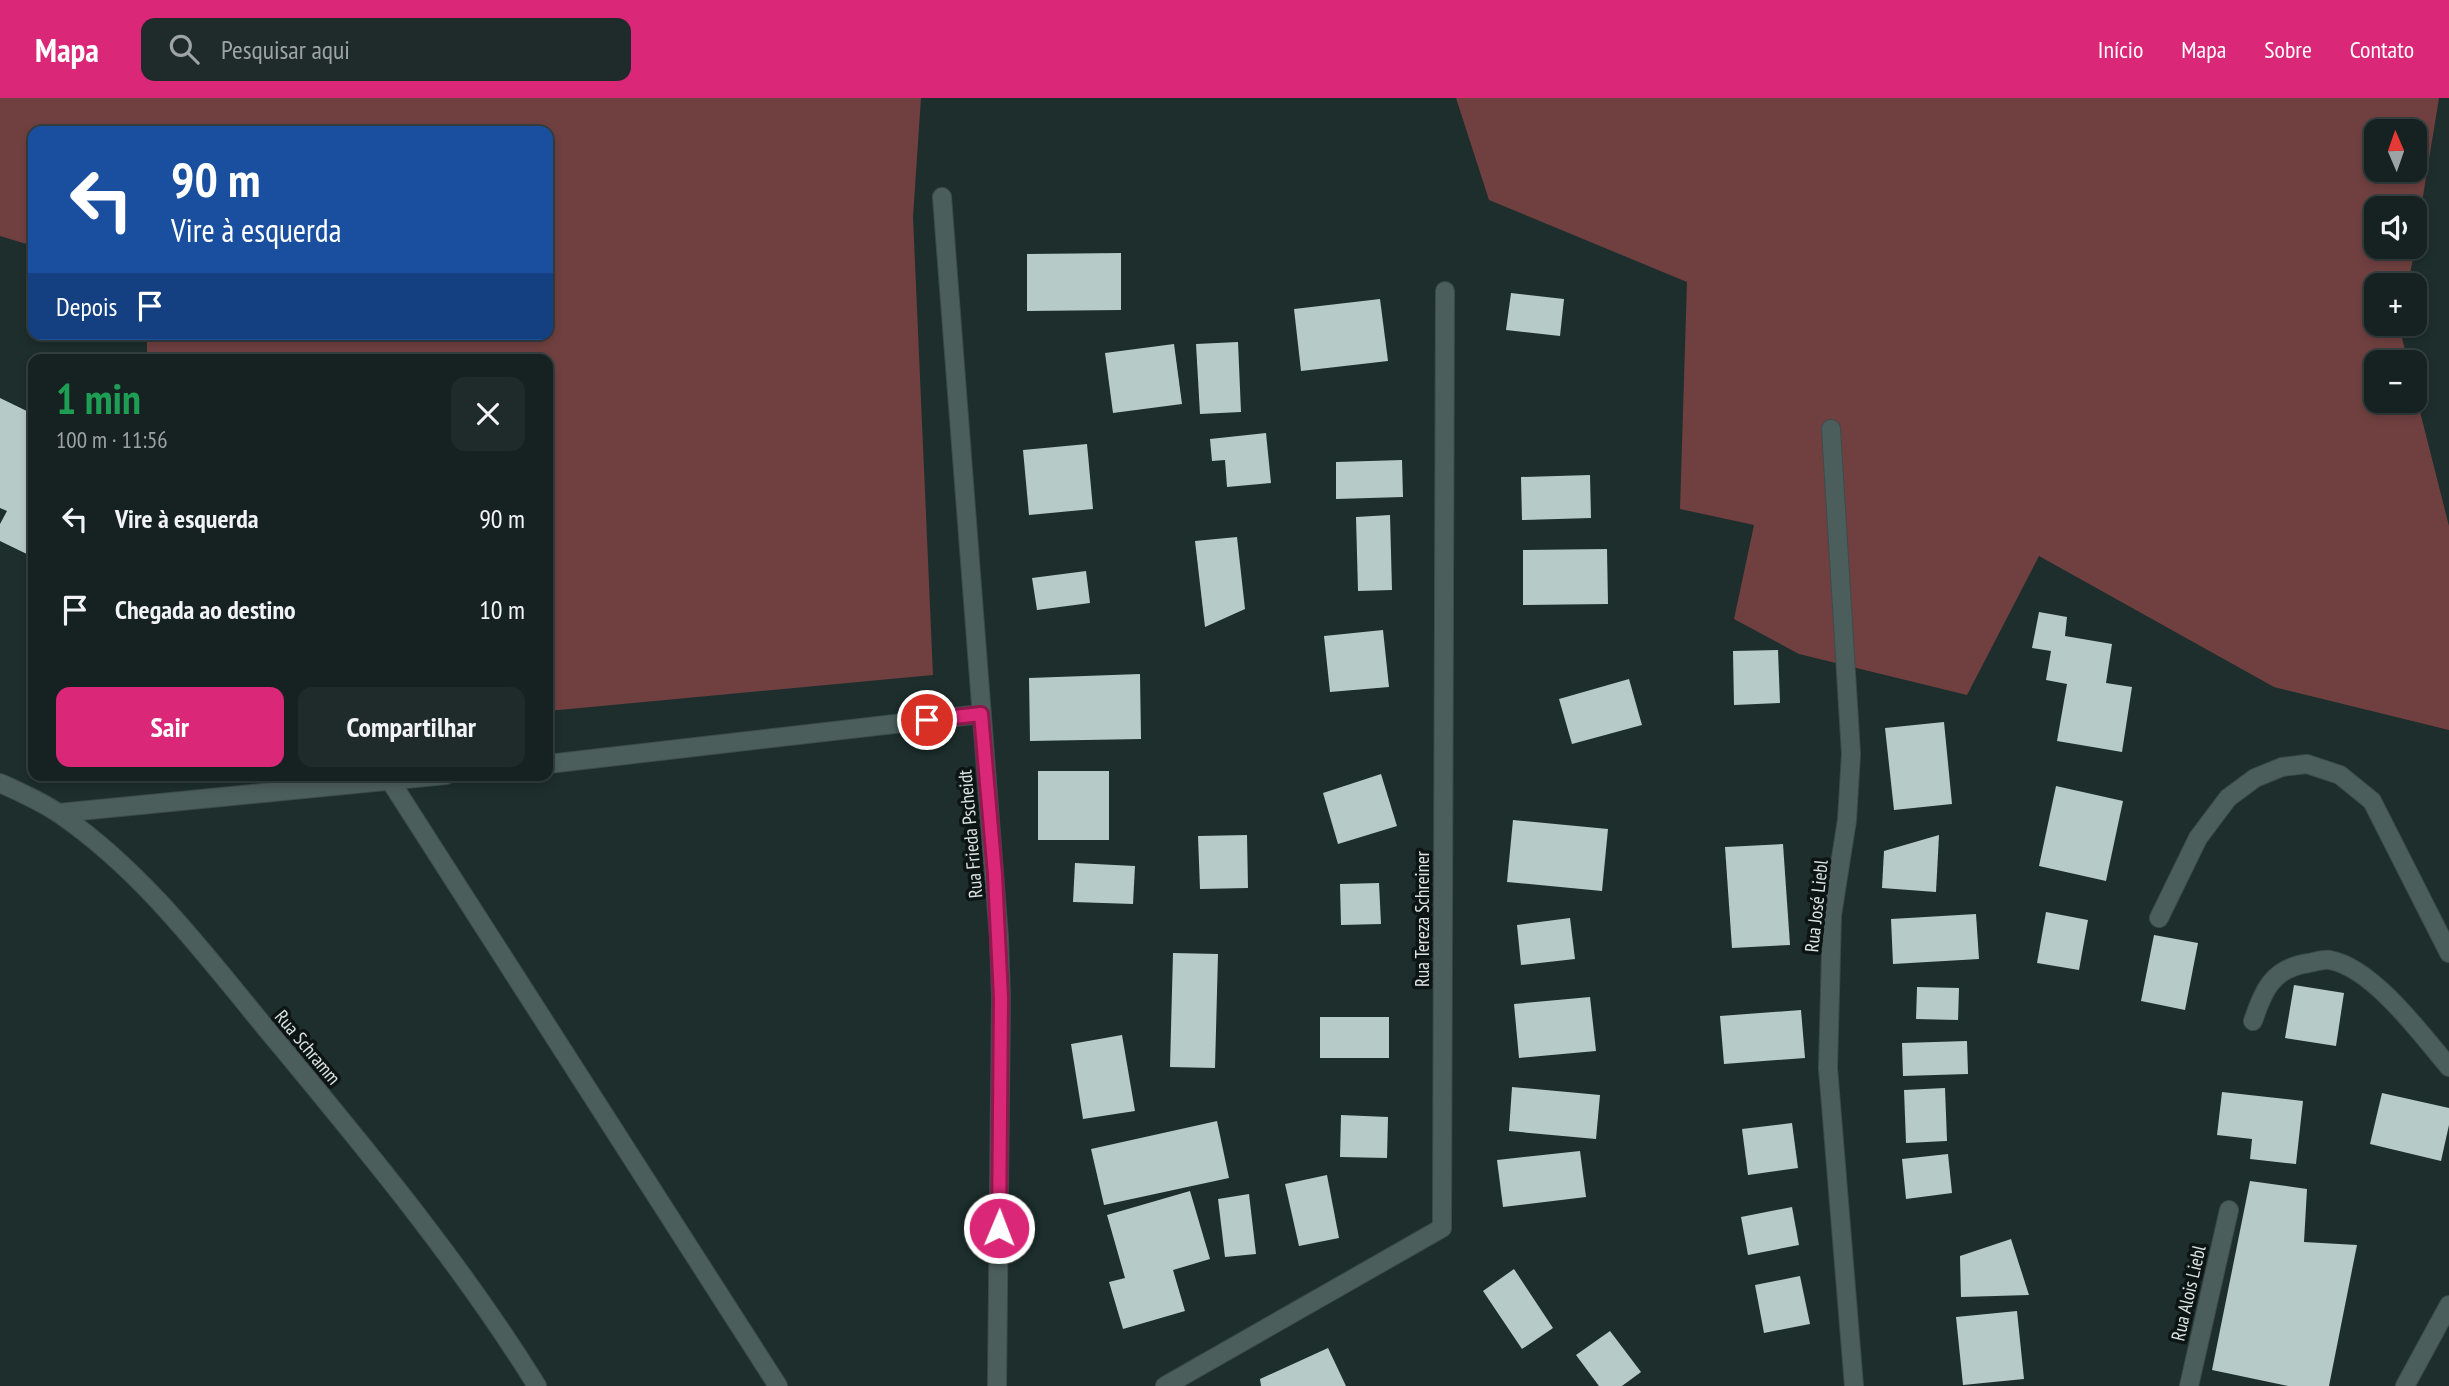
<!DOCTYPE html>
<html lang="pt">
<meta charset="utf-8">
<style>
body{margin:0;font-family:"PT Sans Narrow",sans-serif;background:#1f2a2a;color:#f1f3f6;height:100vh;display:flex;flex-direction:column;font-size:26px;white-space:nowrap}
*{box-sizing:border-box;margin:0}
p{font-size:23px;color:#9ea4a5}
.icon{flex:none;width:38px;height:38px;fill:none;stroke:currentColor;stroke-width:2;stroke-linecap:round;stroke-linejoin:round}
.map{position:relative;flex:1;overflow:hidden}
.panel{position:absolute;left:28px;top:256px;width:525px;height:427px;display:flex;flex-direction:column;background:#162221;border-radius:14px;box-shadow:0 4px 10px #0003,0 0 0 2px #353f3f}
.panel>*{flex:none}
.hud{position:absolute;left:28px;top:28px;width:525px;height:214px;border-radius:14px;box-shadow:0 4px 10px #0003,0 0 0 2px #353f3f;background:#1a4fa0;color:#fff;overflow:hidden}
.needle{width:46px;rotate:358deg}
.tools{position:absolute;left:2364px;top:21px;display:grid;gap:14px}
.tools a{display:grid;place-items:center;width:63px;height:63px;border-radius:14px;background:#162221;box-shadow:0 4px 10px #0003,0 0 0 2px #353f3f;font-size:35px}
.pin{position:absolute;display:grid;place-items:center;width:60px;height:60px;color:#fff;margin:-30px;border:4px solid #fff;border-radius:50%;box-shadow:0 2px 7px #0007}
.me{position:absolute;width:77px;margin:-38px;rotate:1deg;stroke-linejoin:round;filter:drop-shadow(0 0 5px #0008)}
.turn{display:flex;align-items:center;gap:24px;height:147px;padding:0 28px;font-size:32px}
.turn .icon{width:91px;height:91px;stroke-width:2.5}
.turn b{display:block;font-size:49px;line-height:60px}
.then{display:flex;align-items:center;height:66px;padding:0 28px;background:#0003;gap:14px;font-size:26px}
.round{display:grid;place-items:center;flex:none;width:74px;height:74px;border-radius:14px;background:#1f2a2a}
.overview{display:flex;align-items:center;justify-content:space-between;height:119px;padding:0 28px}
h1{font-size:42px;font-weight:600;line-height:52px;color:#1e9e55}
.action{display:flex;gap:14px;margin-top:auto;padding:14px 28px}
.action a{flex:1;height:80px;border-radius:14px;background:#db2777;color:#fff;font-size:28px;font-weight:600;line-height:80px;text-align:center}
.action a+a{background:#1f2a2a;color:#f1f3f6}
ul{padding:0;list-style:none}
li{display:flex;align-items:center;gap:21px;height:91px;padding:0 28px}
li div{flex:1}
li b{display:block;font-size:26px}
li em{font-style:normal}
header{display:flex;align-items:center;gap:42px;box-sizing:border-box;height:98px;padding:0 35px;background:#db2777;color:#fff}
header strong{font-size:33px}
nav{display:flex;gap:38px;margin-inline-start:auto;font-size:24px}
.search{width:490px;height:63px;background:#1f2a2a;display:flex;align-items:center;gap:18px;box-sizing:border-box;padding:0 24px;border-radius:14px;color:#9ea4a5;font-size:26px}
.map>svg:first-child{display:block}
</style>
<header>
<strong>Mapa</strong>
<div class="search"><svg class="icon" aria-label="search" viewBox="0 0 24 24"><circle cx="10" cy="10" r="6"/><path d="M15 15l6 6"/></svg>Pesquisar aqui</div>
<nav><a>Início</a><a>Mapa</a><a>Sobre</a><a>Contato</a></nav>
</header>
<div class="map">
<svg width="2449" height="1288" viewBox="0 0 2449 1288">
<rect width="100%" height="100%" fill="#1d2e2c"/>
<g fill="#704040" fill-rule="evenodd">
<polygon points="0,0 921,0 913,119 933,577 548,613 548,261 147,261 147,236 548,236 548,33 33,33 33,148 0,138"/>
<path d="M1456,0H2439L2415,147V110H2376V149H2415L2408,187H2376V226H2402L2401,236L2408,264H2376V303H2415V294L2449,428V632L2274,589L2039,458L1967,597L1799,556L1734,521L1754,427L1680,411L1687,184L1489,102ZM2376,33H2415V72H2376Z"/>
</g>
<g fill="#b6cac8">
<polygon points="1121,155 1121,212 1027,213 1027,156"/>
<polygon points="1511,195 1564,201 1560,238 1506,232"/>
<polygon points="1380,201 1388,263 1301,273 1294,211"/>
<polygon points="1238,244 1241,314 1200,316 1196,246"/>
<polygon points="1174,246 1182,306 1113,315 1105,255"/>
<polygon points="0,300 33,316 33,350 30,357 33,358 33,459 0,443 0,426 7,413 0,410"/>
<polygon points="1266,335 1271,385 1227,389 1225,362 1212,363 1210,341"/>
<polygon points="1087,346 1093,411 1029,417 1023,352"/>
<polygon points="1402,362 1403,399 1336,401 1336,364"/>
<polygon points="1590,377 1591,420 1522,422 1521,379"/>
<polygon points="1390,417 1392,492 1358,493 1356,419"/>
<polygon points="1237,439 1245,511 1205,529 1195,443"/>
<polygon points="1607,451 1608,506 1523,507 1523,452"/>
<polygon points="1086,473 1090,505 1037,512 1032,480"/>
<polygon points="2039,514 2067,519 2065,538 2112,546 2106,585 2132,589 2122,654 2057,643 2067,586 2046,582 2051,553 2032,550"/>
<polygon points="1383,532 1389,589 1330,594 1324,538"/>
<polygon points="1778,552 1780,605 1734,607 1733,553"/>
<polygon points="1140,576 1141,641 1030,643 1029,580"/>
<polygon points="1629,581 1642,627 1572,646 1559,601"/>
<polygon points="1944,624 1952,706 1894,712 1885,630"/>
<rect x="1038" y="673" width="71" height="69"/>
<polygon points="1381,676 1397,728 1338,746 1323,695"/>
<polygon points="2056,688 2123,703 2106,783 2039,768"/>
<polygon points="1513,722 1608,731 1602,793 1507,784"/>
<polygon points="1247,737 1248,790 1200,791 1198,738"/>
<polygon points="1939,737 1936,794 1882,790 1884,753"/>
<polygon points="1783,746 1790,847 1732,850 1725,749"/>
<polygon points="1075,765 1135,768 1133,806 1073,804"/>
<polygon points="1379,785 1381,826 1341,827 1340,786"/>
<polygon points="2046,814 2088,822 2079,872 2037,865"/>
<polygon points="1976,816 1979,861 1893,866 1891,821"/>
<polygon points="1570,820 1575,861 1521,867 1517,827"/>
<polygon points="2154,837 2198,845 2185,912 2141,903"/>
<polygon points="1173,855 1218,856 1215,970 1170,969"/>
<polygon points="2294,887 2344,895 2336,948 2285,940"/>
<polygon points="1917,889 1959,890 1958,922 1916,921"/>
<polygon points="1590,899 1596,953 1519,960 1514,906"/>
<polygon points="1801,912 1805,960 1724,966 1720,918"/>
<rect x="1320" y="919" width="69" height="41"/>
<polygon points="1122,937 1135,1013 1083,1021 1071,946"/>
<polygon points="1967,943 1968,976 1903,978 1902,945"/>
<polygon points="1512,989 1600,997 1596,1041 1509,1033"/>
<polygon points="1945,990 1947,1043 1906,1045 1904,992"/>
<polygon points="2222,994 2303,1003 2296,1066 2250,1061 2252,1041 2217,1037"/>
<polygon points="2382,995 2449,1010 2449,1027 2441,1063 2370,1046"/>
<polygon points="1341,1017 1388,1019 1387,1060 1340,1059"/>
<polygon points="1217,1023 1229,1080 1104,1107 1091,1051"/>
<polygon points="1792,1025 1798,1070 1748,1077 1742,1031"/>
<polygon points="1580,1053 1586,1099 1503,1109 1497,1062"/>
<polygon points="1948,1056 1952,1095 1906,1101 1902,1061"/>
<polygon points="1327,1077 1339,1140 1299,1148 1285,1086"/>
<polygon points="2250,1083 2307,1091 2304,1144 2357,1147 2329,1288 2288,1288 2212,1272"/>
<polygon points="1190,1093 1210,1161 1173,1172 1185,1213 1123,1231 1109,1184 1125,1180 1107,1117"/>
<polygon points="1249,1096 1256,1156 1225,1159 1218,1101"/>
<polygon points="1792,1109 1799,1147 1748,1157 1741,1119"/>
<polygon points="2011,1141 2029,1197 1961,1199 1960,1158"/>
<polygon points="1514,1171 1553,1230 1522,1251 1483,1193"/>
<polygon points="1800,1178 1810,1226 1764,1235 1755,1187"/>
<polygon points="2017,1213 2024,1281 1963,1287 1956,1219"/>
<polygon points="1610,1233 1641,1274 1622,1288 1599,1288 1576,1257"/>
<polygon points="1328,1250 1346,1288 1261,1288 1260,1281"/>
</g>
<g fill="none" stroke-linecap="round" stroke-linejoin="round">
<g stroke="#3d4c4b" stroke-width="20">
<path id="lane" d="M2253,923C2264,892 2272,870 2309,865C2315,864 2323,861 2330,862C2373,870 2422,937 2449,969"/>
</g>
<g stroke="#3d4c4b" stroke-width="20">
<g id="street">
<polyline points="942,99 999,840 1001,900 997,1288"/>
<polyline points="1831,331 1851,656 1847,722 1832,817 1828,970 1854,1288"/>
<polyline points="548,666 981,616"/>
<polyline points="391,684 778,1288"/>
<polyline points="59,715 446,677"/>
<polyline points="2159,820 2198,740 2228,700 2255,680 2282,669 2307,666 2340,677 2372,703 2449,855"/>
<polyline points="1165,1288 1442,1130 1445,193"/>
<polyline points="2189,1288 2229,1112"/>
</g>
</g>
<g stroke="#3d4c4b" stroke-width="20">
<g id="secondary">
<path d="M0,685C20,694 43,704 61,717C148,777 212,866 279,946C370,1056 462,1167 537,1288"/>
<polyline points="2405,1288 2449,1207"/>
</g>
</g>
<use href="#lane" stroke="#4c5e5c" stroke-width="18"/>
<use href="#street" stroke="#4c5e5c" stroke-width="18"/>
<use href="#secondary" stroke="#4c5e5c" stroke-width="18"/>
</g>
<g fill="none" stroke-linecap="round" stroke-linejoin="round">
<g stroke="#8e194d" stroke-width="18">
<polyline id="route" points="927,622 981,616 995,777 1001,900 999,1130"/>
</g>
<use href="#route" stroke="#db2777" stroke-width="12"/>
</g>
<g text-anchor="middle" stroke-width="7" stroke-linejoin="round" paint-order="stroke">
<g font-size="19" fill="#dae4e3" stroke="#0d1414">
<text transform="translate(970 736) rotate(-95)" y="7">Rua Frieda Pscheidt</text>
<text transform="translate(1816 808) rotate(-84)" y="7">Rua José Liebl</text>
<text transform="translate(1422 821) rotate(-90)" y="7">Rua Tereza Schreiner</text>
<text transform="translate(308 949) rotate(50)" y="7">Rua Schramm</text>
<text transform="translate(2188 1195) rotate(-77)" y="7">Rua Alois Liebl</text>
</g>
</g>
</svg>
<div class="tools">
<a><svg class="needle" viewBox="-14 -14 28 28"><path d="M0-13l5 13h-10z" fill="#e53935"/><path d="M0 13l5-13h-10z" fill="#9ea4a5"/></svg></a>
<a><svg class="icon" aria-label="sound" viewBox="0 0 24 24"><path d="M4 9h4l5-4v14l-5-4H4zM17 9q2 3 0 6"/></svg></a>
<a>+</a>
<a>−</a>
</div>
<div class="pin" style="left:927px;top:622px;background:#d93025"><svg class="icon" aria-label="arrive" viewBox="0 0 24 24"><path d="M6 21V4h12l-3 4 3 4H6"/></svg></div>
<svg class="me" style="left:999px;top:1130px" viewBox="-20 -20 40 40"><circle r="17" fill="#db2777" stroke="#fff" stroke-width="3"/><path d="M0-11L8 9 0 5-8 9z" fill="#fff"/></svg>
<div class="hud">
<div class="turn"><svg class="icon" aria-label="left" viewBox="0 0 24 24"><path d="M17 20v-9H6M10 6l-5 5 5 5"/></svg><div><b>90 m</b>Vire à esquerda</div></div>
<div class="then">Depois<svg class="icon" aria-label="arrive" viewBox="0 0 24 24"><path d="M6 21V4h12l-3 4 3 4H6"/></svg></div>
</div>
<section class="panel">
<div class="overview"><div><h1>1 min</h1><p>100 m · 11:56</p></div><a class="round"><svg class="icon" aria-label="close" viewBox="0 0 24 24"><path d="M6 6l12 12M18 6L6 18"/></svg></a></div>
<ul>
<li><svg class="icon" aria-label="left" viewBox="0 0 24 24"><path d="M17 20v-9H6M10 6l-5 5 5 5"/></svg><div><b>Vire à esquerda</b></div><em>90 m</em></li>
<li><svg class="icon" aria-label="arrive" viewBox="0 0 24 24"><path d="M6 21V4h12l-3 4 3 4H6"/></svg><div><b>Chegada ao destino</b></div><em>10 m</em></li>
</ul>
<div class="action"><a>Sair</a><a>Compartilhar</a></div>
</section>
</div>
